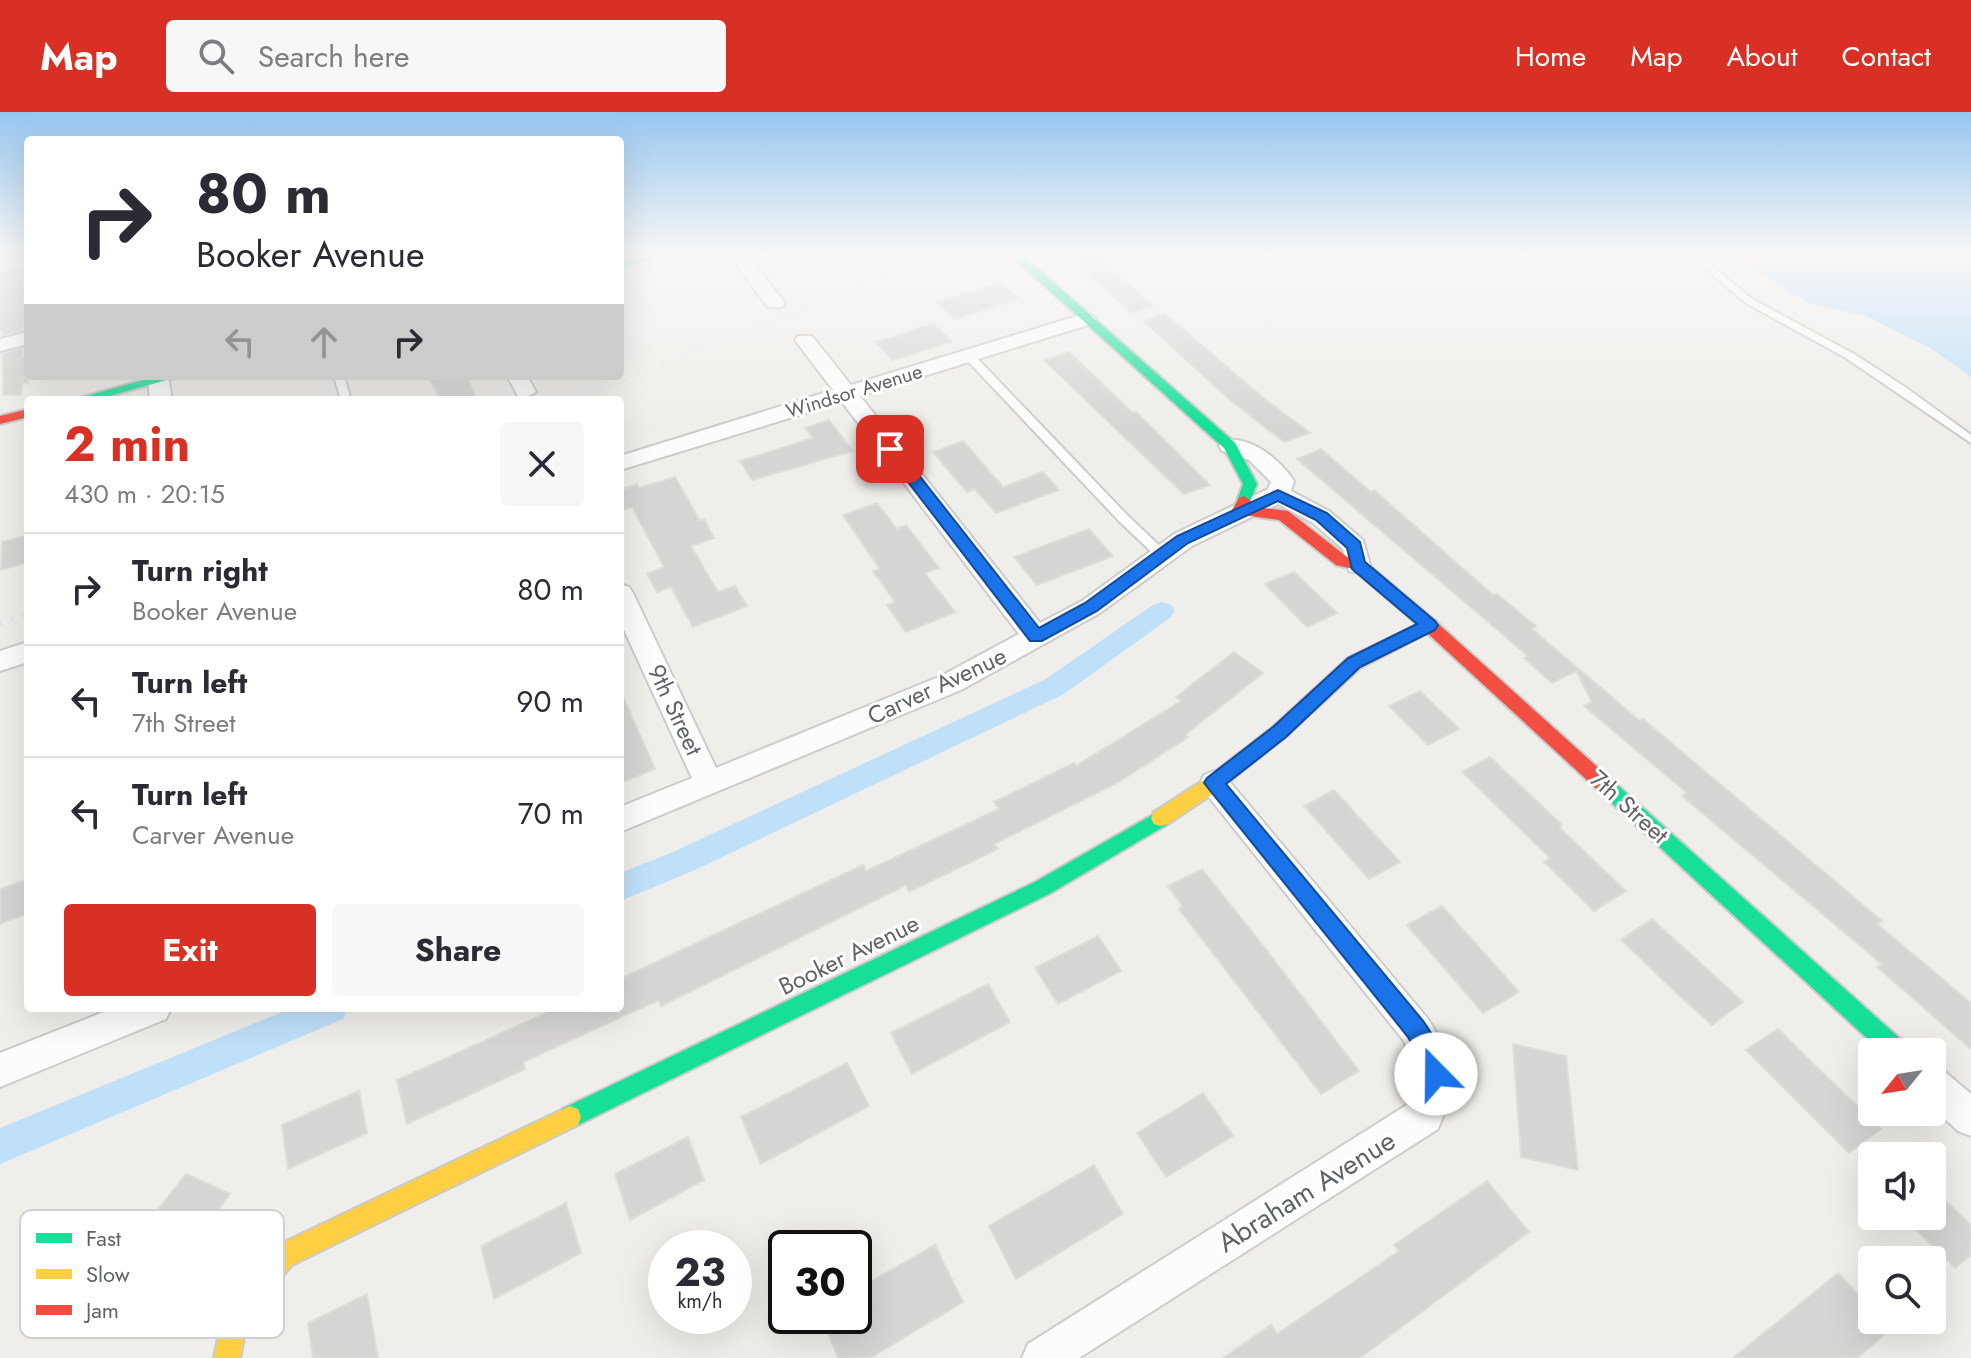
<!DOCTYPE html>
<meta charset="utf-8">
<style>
body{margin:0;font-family:Jost,sans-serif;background:#f7f7f7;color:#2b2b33;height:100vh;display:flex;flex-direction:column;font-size:30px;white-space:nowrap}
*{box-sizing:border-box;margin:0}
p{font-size:26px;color:#7c7c81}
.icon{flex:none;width:44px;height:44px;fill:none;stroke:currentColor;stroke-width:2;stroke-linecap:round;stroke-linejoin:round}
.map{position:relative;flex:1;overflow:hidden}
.details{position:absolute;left:24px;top:284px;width:600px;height:616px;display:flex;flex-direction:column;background:#fff;border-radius:8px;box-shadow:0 8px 32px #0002}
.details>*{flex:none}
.top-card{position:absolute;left:24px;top:24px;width:600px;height:244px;border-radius:8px;box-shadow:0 8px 32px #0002;background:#fff;color:#2b2b33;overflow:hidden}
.needle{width:52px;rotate:240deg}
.buttons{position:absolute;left:1858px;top:926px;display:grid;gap:16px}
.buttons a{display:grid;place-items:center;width:88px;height:88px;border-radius:8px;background:#fff;box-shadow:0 8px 32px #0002;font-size:40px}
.speed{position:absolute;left:648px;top:1118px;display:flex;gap:16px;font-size:40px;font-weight:700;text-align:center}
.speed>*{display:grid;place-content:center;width:104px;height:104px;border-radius:50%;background:#fff;box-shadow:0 8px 32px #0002;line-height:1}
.speed small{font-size:20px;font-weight:400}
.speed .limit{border:4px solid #111;border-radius:12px;background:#fff;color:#111}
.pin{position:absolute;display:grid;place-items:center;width:68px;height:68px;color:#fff;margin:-34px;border-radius:16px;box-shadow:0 4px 12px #0006}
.me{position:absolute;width:88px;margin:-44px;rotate:338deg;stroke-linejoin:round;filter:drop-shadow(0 0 6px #0008)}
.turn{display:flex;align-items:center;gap:28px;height:168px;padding:0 40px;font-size:36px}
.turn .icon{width:104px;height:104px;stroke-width:2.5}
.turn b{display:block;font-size:56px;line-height:68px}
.lanes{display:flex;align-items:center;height:76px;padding:0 40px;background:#0003;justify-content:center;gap:40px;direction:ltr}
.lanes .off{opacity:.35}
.round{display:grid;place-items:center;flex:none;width:84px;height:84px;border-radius:8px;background:#f7f7f7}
.head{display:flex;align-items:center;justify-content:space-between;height:136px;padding:0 40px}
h1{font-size:48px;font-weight:700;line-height:60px;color:#d93025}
.button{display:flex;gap:16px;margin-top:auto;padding:16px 40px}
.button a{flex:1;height:92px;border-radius:8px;background:#d93025;color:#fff;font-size:32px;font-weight:700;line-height:92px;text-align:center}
.button a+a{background:#f7f7f7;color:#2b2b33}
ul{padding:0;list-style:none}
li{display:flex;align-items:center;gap:24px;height:112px;padding:0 40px;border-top:2px solid #e1e1e2}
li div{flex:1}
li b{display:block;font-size:30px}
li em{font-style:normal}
header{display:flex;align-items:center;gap:48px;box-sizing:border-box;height:112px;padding:0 40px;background:#d93025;color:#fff}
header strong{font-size:38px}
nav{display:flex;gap:44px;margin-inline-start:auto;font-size:28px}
.search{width:560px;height:72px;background:#f7f7f7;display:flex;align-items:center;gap:20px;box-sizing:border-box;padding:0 28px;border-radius:8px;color:#7c7c81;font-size:30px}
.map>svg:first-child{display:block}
</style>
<header>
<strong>Map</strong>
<div class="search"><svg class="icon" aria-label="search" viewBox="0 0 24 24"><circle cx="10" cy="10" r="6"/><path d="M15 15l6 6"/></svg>Search here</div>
<nav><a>Home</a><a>Map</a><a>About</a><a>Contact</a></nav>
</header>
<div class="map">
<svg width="1971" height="1246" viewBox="0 0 1971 1246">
<rect width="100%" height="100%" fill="#efeeea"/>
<polygon fill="#bfe0f9" points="1763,140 1971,140 1971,265 1930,236 1866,204 1810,192 1751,156"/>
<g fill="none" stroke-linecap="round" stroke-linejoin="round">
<g fill="#bfe0f9" fill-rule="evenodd">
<polygon points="1162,490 1171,493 1175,499 1171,505 1064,582 695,758 620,789 620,761 673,740 1044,568 1153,493"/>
<polygon points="292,896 348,896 343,907 0,1052 0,1016"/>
</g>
</g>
<g fill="#d6d5d3" stroke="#deddd9" stroke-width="2">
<polygon points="1064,140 1095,140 1114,156 1110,157 1154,194 1132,201"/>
<polygon points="25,154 23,218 3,223 3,218 0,218 0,159"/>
<polygon points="1001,171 1018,187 954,207 937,190"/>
<polygon points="1165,202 1266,288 1310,321 1284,330 1229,287 1143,209"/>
<polygon points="934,212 951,230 892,248 876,230"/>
<polygon points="23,236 22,246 28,244 28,271 22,272 21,283 3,283 3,241"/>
<polygon points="1069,240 1133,301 1136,300 1210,373 1184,382 1044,248"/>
<polygon points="428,264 467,264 477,288 441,288"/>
<polygon points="829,308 853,339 752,368 740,349 813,326 805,316"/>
<polygon points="963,329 1003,375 1043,360 1059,378 996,401 975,377 967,380 933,340"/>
<polygon points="1321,337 1371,380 1374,378 1493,483 1497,482 1536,514 1532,517 1640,609 1643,607 1882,809 1877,812 1971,891 1971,937 1877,855 1882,852 1682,684 1687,681 1584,594 1592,590 1576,559 1552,571 1524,546 1528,544 1297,347"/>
<polygon points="675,365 700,409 704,407 714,426 691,434 718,480 735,474 747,494 693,515 671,475 657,480 647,462 664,455 632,395 620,399 620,378 637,372 639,376"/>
<polygon points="877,391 897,417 906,413 939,456 925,461 955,500 906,520 887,493 895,490 873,459 880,457 843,403"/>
<polygon points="1089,417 1113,444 1037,473 1014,445"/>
<polygon points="28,423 28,450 1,458 2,430"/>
<polygon points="1294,460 1337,501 1307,515 1265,472"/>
<polygon points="1234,540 1263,561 1185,623 1188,625 1119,670 994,732 998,737 909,780 906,773 661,894 659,888 523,950 525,957 407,1012 397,968 557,896 620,896 620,867 863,753 866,759 999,697 994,690 1074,651 1076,654 1181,589 1176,585"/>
<polygon points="620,578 655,657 620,671"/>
<polygon points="1420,579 1459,617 1428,633 1389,594"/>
<polygon points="1490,645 1562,713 1559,715 1626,779 1594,799 1544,750 1550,746 1462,660"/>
<polygon points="1334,678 1400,750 1369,767 1304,694"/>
<polygon points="1202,757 1265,836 1359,959 1321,982 1179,797 1183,795 1168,774"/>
<polygon points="28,767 28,801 0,812 0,777"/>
<polygon points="1442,794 1519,880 1483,901 1407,813"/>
<polygon points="1652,807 1743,890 1712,913 1683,887 1621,828"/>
<polygon points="1098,824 1121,859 1058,892 1035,856"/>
<polygon points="988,872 1010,910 912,962 891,921"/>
<polygon points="1778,917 1881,1017 1849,1041 1746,938"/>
<polygon points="1513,932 1566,944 1578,1058 1521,1045"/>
<polygon points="847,951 869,994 761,1052 741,1005"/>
<polygon points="359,979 367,1021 288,1057 282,1013"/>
<polygon points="1203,981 1233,1024 1166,1065 1137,1021"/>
<polygon points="688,1025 704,1068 630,1108 615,1062"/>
<polygon points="1094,1053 1123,1102 1016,1167 989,1114"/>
<polygon points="186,1062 230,1082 131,1213 85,1190"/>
<polygon points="1487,1069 1529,1120 1360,1246 1223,1246 1271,1213 1277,1222 1399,1139 1394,1133"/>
<polygon points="1932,1076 1971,1113 1971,1143 1955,1156 1902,1104 1932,1104"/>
<polygon points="566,1091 581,1141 494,1187 481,1134"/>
<polygon points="935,1133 963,1190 870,1246 838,1246 821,1204 854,1204 854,1179"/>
<polygon points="1838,1161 1872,1197 1872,1208 1883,1208 1891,1217 1857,1246 1733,1246"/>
<polygon points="367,1182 378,1246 313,1246 308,1211"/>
</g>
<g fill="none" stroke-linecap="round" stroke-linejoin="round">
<g stroke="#cbcccc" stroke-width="4">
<g id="lane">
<polygon points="1686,140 1695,140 1752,187 1854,242 1908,277 1971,323 1971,331 1846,246 1746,191"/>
<polygon points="968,240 972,241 1128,404 1165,439 1167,442 1165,445 1157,445 1120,410 964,245 963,243"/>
<polygon points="334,264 344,264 351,288 341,288"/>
</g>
</g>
<g stroke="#cbcccc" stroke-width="4">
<g id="street">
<polygon points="0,140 28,140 28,143 0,149"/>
<polygon points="727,140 745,140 785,191 782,195 768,195"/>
<path d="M1087,201L1097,207L1094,211L860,284L1040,511L1082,489L1174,422L1268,377L1271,370L1249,348L1222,339L1219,334L1222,329C1250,322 1280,348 1294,369L1291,379L1329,399L1363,428L1370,453L1367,459L1358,461L1349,459L1343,437L1313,411L1278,392L1192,434L1100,501L961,578L620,720V695L692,666L620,509V472L629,475L633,481L716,656L941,564L1019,522L842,290L620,358V344L833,278L795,228L798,224H812L851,273Z"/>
<polygon points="28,220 28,232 0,239 0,227"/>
<polygon points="148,264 168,264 172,288 150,288"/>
<polygon points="507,264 527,264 536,280 525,286 518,284"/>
<polygon points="28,530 28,550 0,559 0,539"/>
<path d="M1214,659L1224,663L1428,907C1455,950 1457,970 1438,1017L1079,1246H1022L1028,1232L1413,989L1417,960L1404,929L1204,679L1200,671L1204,663Z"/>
<polygon points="114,896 171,896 166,907 0,975 0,941"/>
<polygon points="1932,954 1944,959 1971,982 1971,1024 1958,1019 1932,995"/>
</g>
</g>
<g stroke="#cacacb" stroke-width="4">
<g id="fast">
<polygon points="656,140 675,140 620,156 620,148"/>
<polygon points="1007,140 1019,140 1235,331 1257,372 1249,392 1239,392 1237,389 1243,372 1224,336"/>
<polygon points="158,264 181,264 95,288 72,288"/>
<polygon points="1607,667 1614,670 1906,932 1909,940 1882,940 1600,680 1598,675 1600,670"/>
<polygon points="1161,698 1168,700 1171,706 1168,712 1049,782 578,1013 570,1016 562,1013 559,1005 562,997 1035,770"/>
</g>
</g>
<g stroke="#cacacb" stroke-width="4">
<g id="slow">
<polygon points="1429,507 1435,509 1437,513 1435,517 1360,556 1285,625 1221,676 1168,712 1161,714 1154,712 1151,706 1154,700 1207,666 1273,615 1348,546"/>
<polygon points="570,994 578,997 581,1005 578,1013 292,1153 253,1199 246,1216 240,1246 214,1246 220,1216 235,1181 274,1135"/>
</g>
</g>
<g stroke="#cacacb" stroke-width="4">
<g id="jam">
<polygon points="28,297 28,305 0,312 0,304"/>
<polygon points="1244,384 1251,389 1249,394 1288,399 1347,445 1364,449 1435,509 1614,670 1616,675 1614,680 1600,680 1423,517 1353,457 1336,453 1279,408 1235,402 1232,398 1239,386"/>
</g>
</g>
<use href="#lane" fill="#fdfcfc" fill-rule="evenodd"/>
<use href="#street" fill="#fdfcfc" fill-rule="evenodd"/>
<use href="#fast" fill="#16e098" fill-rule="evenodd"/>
<use href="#slow" fill="#ffcf43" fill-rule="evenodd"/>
<use href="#jam" fill="#f24e42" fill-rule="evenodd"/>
<g stroke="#e4e4e4" stroke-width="4" stroke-dasharray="1 7" stroke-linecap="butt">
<polyline points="551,288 583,275"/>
<polyline points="572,288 951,140"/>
</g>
<polyline stroke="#e4e4e4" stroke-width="6" stroke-dasharray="2 10" stroke-linecap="butt" points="0,512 28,501"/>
</g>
<linearGradient id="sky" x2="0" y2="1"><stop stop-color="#97c6ef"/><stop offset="0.45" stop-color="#f8f7f6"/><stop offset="1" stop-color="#f8f7f6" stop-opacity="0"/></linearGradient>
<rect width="1971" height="314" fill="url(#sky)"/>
<path fill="#1a73e8" stroke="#114b97" stroke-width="2" d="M890,333L896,334L1039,516L1085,491L1177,424L1278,378L1327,401L1360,430L1365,450L1435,509L1438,513L1435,518L1360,555L1286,625L1226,672L1424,910C1434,926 1452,951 1444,970L1436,973L1428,970L1419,944L1408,925L1204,671L1207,666L1273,615L1348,546L1417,512L1352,457L1347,436L1316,408L1278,389L1188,431L1097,499L1042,529H1030L885,340V334Z"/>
<g text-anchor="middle" stroke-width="6" stroke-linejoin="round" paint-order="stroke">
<g font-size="20" fill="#5f6368" stroke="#fff">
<text transform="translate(854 279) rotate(-17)" y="7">Windsor Avenue</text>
</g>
<g font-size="24" fill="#5f6368" stroke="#fff">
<text transform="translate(937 574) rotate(-25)" y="8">Carver Avenue</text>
<text transform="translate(675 598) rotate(65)" y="8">9th Street</text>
<text transform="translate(1629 695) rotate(42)" y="8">7th Street</text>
<text transform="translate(849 843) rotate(-26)" y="8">Booker Avenue</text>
</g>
<g font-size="28" fill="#5f6368" stroke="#fff">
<text transform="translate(1306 1079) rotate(-32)" y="10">Abraham Avenue</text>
</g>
</g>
<rect x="20" y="1098" width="264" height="128" rx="12" fill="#fff" stroke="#cfd0d2" stroke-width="2"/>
<rect x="36" y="1121" width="36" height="10" fill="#16e098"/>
<rect x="36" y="1157" width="36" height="10" fill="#ffcf43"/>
<rect x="36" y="1193" width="36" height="10" fill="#f24e42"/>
<g font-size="22" fill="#5f6368">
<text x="86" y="1134">Fast</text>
<text x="86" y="1170">Slow</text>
<text x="86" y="1206">Jam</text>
</g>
</svg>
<div class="buttons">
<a><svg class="needle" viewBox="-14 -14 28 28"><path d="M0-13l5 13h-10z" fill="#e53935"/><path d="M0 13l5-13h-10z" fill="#7c7c81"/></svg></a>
<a><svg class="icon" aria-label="sound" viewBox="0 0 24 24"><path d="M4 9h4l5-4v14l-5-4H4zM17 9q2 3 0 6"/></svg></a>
<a><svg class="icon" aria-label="search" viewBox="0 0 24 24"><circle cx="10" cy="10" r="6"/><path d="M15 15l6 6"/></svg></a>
</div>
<div class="speed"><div>23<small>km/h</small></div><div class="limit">30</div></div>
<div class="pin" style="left:890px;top:337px;background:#d93025"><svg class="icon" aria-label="arrive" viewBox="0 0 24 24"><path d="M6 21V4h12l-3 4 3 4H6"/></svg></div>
<svg class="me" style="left:1436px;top:962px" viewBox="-20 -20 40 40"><circle r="19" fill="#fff"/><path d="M0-13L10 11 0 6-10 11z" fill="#1a73e8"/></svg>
<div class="top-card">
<div class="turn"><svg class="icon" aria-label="right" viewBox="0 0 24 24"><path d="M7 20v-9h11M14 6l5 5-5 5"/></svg><div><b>80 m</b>Booker Avenue</div></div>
<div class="lanes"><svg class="icon off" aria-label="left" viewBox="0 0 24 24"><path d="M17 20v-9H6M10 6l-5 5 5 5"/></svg><svg class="icon off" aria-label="ahead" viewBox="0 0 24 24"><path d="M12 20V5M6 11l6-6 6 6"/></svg><svg class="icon" aria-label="right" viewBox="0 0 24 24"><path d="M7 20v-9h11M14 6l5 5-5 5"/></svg></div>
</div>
<section class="details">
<div class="head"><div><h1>2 min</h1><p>430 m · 20:15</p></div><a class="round"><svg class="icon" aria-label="close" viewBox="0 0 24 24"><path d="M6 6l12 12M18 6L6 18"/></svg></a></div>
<ul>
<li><svg class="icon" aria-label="right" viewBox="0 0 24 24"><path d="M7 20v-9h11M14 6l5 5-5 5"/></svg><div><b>Turn right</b><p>Booker Avenue</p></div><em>80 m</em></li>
<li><svg class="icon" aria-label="left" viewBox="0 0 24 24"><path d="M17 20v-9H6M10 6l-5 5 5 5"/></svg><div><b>Turn left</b><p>7th Street</p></div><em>90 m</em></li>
<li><svg class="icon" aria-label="left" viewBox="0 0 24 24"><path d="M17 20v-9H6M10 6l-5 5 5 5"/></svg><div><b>Turn left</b><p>Carver Avenue</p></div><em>70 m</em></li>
</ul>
<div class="button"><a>Exit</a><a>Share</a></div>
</section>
</div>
